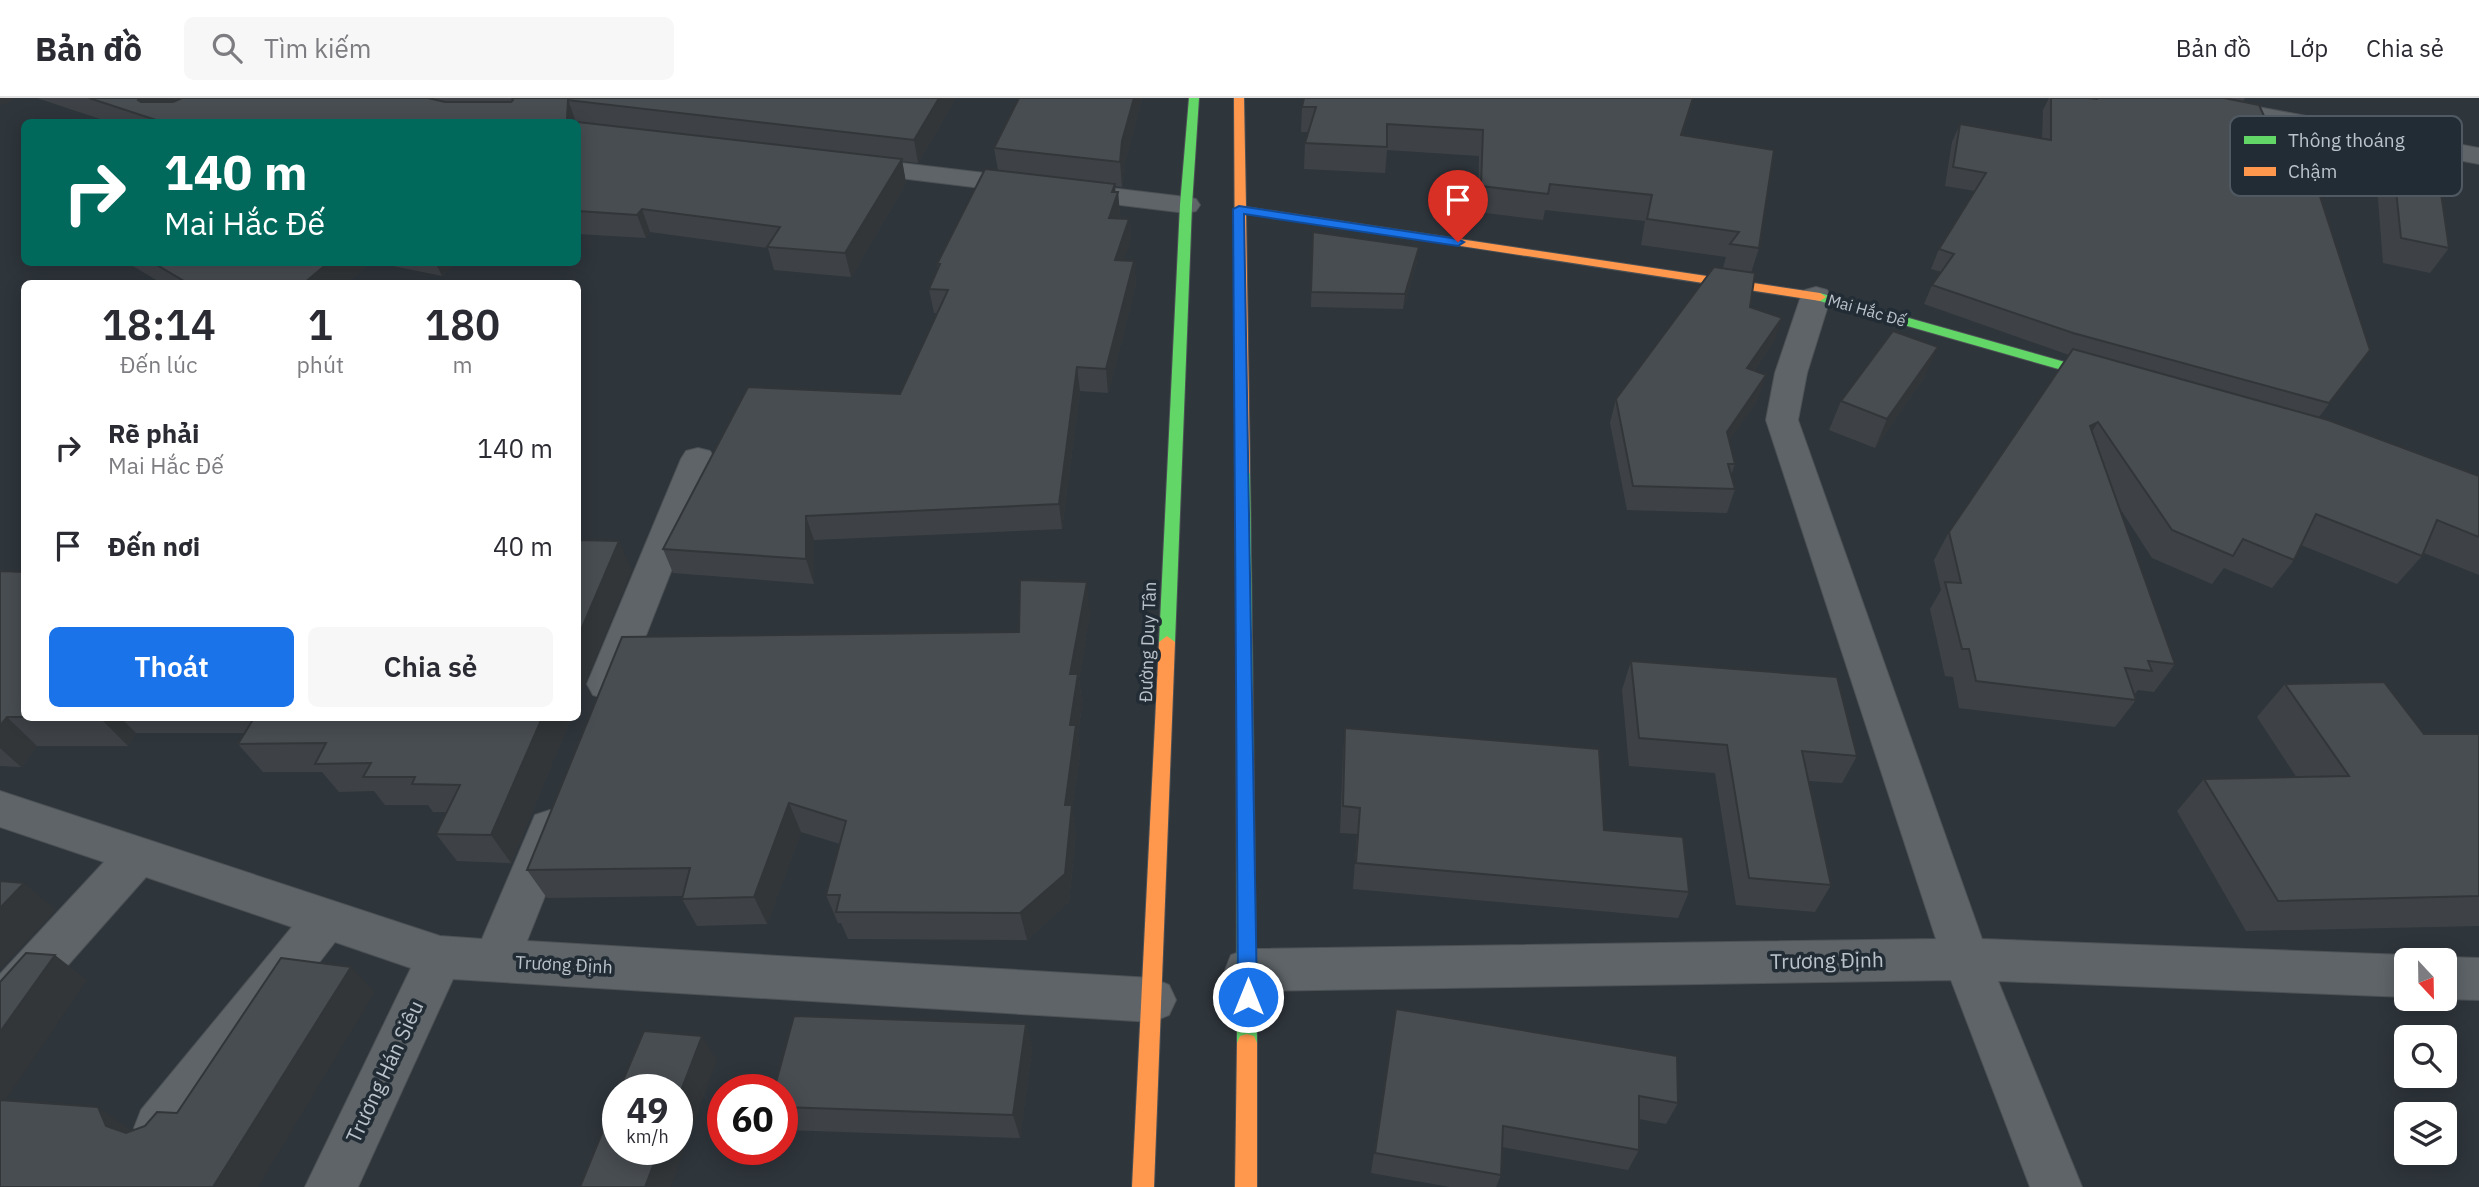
<!DOCTYPE html>
<html lang="vi">
<meta charset="utf-8">
<style>
body{margin:0;font-family:"IBM Plex Sans",sans-serif;background:#f7f7f7;color:#2b2b33;height:100vh;display:flex;flex-direction:column;font-size:26px;white-space:nowrap}
*{box-sizing:border-box;margin:0}
p{font-size:23px;color:#7c7c81}
.icon{flex:none;width:38px;height:38px;fill:none;stroke:currentColor;stroke-width:2;stroke-linecap:round;stroke-linejoin:round}
.map{position:relative;flex:1;overflow:hidden}
.panel{position:absolute;left:21px;top:182px;width:560px;height:441px;display:flex;flex-direction:column;background:#fff;border-radius:10px;box-shadow:0 4px 18px #0003}
.panel>*{flex:none}
.banner{position:absolute;left:21px;top:21px;width:560px;height:147px;border-radius:10px;box-shadow:0 4px 18px #0003;background:#00695c;color:#fff;overflow:hidden}
.needle{width:46px;rotate:158deg}
.controls{position:absolute;left:2394px;top:850px;display:grid;gap:14px}
.controls a{display:grid;place-items:center;width:63px;height:63px;border-radius:10px;background:#fff;box-shadow:0 4px 18px #0003;font-size:35px}
.speed{position:absolute;left:602px;top:976px;display:flex;gap:14px;font-size:35px;font-weight:700;text-align:center}
.speed>*{display:grid;place-content:center;width:91px;height:91px;border-radius:50%;background:#fff;box-shadow:0 4px 18px #0003;line-height:1}
.speed small{font-size:18px;font-weight:400}
.speed .limit{border:10px solid #d22;background:#fff;color:#111}
.pin{position:absolute;display:grid;place-items:center;width:60px;height:60px;color:#fff;margin:-72px -30px;border-radius:50% 50% 50% 0;rotate:-45deg;box-shadow:0 0 7px #0007}
.pin .icon{rotate:45deg}
.me{position:absolute;width:77px;margin:-38px;rotate:0deg;stroke-linejoin:round;filter:drop-shadow(0 0 5px #0008)}
.turn{display:flex;align-items:center;gap:24px;height:147px;padding:0 28px;font-size:32px}
.turn .icon{width:91px;height:91px;stroke-width:2.5}
.turn b{display:block;font-size:49px;line-height:60px}
.eta{display:flex;justify-content:space-evenly;align-items:center;height:119px;text-align:center}
.eta b{font-size:42px;font-weight:600;line-height:49px}
.button{display:flex;gap:14px;margin-top:auto;padding:14px 28px}
.button a{flex:1;height:80px;border-radius:10px;background:#1a73e8;color:#fff;font-size:28px;font-weight:600;line-height:80px;text-align:center}
.button a+a{background:#f7f7f7;color:#2b2b33}
ul{padding:0;list-style:none}
li{display:flex;align-items:center;gap:21px;height:98px;padding:0 28px}
li div{flex:1}
li b{display:block;font-size:26px}
li em{font-style:normal}
header{display:flex;align-items:center;gap:42px;box-sizing:border-box;height:98px;padding:0 35px;background:#fff;border-bottom:2px solid #e1e1e2}
header strong{font-size:33px}
nav{display:flex;gap:38px;margin-inline-start:auto;font-size:24px}
.search{width:490px;height:63px;background:#f7f7f7;display:flex;align-items:center;gap:18px;box-sizing:border-box;padding:0 24px;border-radius:10px;color:#7c7c81;font-size:26px}
.map>svg:first-child{display:block}
</style>
<header>
<strong>Bản đồ</strong>
<div class="search"><svg class="icon" aria-label="search" viewBox="0 0 24 24"><circle cx="10" cy="10" r="6"/><path d="M15 15l6 6"/></svg>Tìm kiếm</div>
<nav><a>Bản đồ</a><a>Lớp</a><a>Chia sẻ</a></nav>
</header>
<div class="map">
<svg width="2479" height="1089" viewBox="0 0 2479 1089">
<rect width="100%" height="100%" fill="#2e353b"/>
<g fill="none" stroke-linecap="round" stroke-linejoin="round">
<g stroke="#4c5155" stroke-width="2">
<g id="street">
<polygon points="2157,0 2209,0 2479,50 2479,66 2169,7 2160,5"/>
<polygon points="851,59 1186,99 1196,101 1200,107 1196,113 1186,115 842,73 838,67 842,61"/>
<polygon points="1816,189 1827,192 1831,198 1807,275 1798,322 1982,841 2406,857 2422,863 2406,863 2406,899 1998,883 2082,1089 2030,1089 1951,882 1248,893 1231,887 1225,872 1231,857 1248,851 1936,841 1766,322 1775,275 1801,198 1805,192"/>
<polygon points="698,350 710,353 715,361 627,586 621,597 607,601 593,597 587,586 681,361 686,353"/>
<polygon points="0,693 440,838 482,841 535,717 550,712 565,717 572,730 527,843 1152,880 1169,887 1176,902 1169,917 1152,924 453,881 358,1089 305,1089 411,870 335,844 177,1048 159,1055 141,1048 134,1030 141,1012 292,829 146,779 29,911 12,918 0,913 0,876 104,764 0,729"/>
<polygon points="2445,859 2479,860 2479,902 2445,901 2445,863 2434,863"/>
</g>
</g>
<g stroke="#4c5155" stroke-width="2">
<g id="fast">
<polygon points="1189,0 1199,0 1192,107 1175,544 1167,550 1159,544 1180,107"/>
<polygon points="1820,195 2118,279 2120,282 2118,285 2108,285 1816,202 1814,199"/>
<polygon points="1243,370 1250,375 1257,945 1254,952 1247,954 1240,952 1237,945 1236,375"/>
</g>
</g>
<g stroke="#4c5155" stroke-width="2">
<g id="slow">
<polygon points="1234,0 1244,0 1246,109 1820,195 1826,199 1820,203 1246,115 1250,375 1243,380 1238,378 1236,375"/>
<polygon points="1167,538 1175,544 1154,1089 1132,1089 1159,544"/>
<polygon points="1247,936 1254,938 1257,945 1257,1089 1235,1089 1237,945 1240,938"/>
</g>
</g>
<use href="#street" fill="#5e6468" fill-rule="evenodd"/>
<use href="#fast" fill="#63d668" fill-rule="evenodd"/>
<use href="#slow" fill="#ff974d" fill-rule="evenodd"/>
</g>
<g fill="#3e4247">
<polygon points="37,0 428,0 445,4 450,4 429,0 956,0 918,65 902,63 906,85 851,179 774,172 768,150 650,134 646,140 578,136 578,24 109,24"/>
<polygon points="1019,0 1142,0 1124,67 1122,89 1115,88 1115,94 1118,94 1120,117 1119,121 1129,121 1130,145 1124,162 1134,163 1136,187 1108,295 1080,293 1062,431 814,442 814,486 673,475 663,451 900,296 937,215 934,215 929,191 938,171 937,166 998,72 994,50"/>
<polygon points="1304,0 1694,0 1682,38 1759,150 1751,175 1750,209 1774,244 1754,273 1758,301 1729,343 1735,366 1731,377 1735,391 1727,415 1627,412 1610,325 1616,301 1723,170 1726,159 1641,147 1645,123 1545,112 1543,122 1478,114 1479,58 1387,52 1385,75 1304,71 1305,45 1308,34 1301,34 1302,9"/>
<polygon points="2049,0 2245,0 2243,4 2269,29 2370,252 2319,319 2479,378 2479,477 2424,455 2422,458 2397,486 2301,447 2294,462 2272,490 2224,470 2212,486 2152,460 2119,409 2175,566 2154,594 2138,592 2134,597 2136,602 2115,629 1959,610 1953,579 1945,578 1930,511 1941,492 1934,462 1949,434 2069,257 1924,206 1932,187 1942,174 1931,171 1939,151 1975,93 1945,88 1952,44 1960,26 2042,41 2043,12"/>
<polygon points="2389,25 2449,150 2430,175 2383,165 2374,49"/>
<polygon points="1313,134 1417,163 1403,211 1311,209"/>
<polygon points="126,164 371,164 346,186 163,186"/>
<polygon points="373,164 457,164 442,178"/>
<polygon points="1925,278 1875,350 1829,332 1841,303"/>
<polygon points="0,473 24,620 571,620 511,765 457,763 436,736 447,714 433,714 428,707 385,707 374,693 339,694 322,674 263,674 238,646 245,635 136,635 128,648 37,648 21,669 0,668"/>
<polygon points="1090,514 1079,581 1082,606 1078,637 1080,656 1072,712 1076,735 1069,804 1027,842 848,841 841,825 838,825 826,797 840,746 801,734 767,826 697,828 682,801 682,798 547,800 527,772 1019,534"/>
<polygon points="1631,563 1857,658 1842,685 1809,683 1831,787 1815,814 1736,807 1715,675 1629,668 1622,592"/>
<polygon points="2285,586 2424,636 2479,636 2479,828 2246,833 2177,713 2204,681 2297,680 2257,619"/>
<polygon points="1345,630 1604,732 1689,794 1678,820 1353,791 1357,736 1340,735 1343,657"/>
<polygon points="1396,911 1678,1005 1666,1026 1639,1021 1639,1052 1628,1072 1502,1049 1501,1077 1496,1089 1450,1089 1371,1075"/>
<polygon points="1026,926 1032,951 1020,1040 784,1032 782,1030 782,992"/>
</g>
<g fill="#323639">
<polygon points="0,0 18,0 0,8"/>
<polygon points="140,0 192,0 158,17 138,2"/>
<polygon points="939,0 956,0 918,65 914,42"/>
<polygon points="1134,0 1142,0 1124,67 1122,89 1120,64 1122,43"/>
<polygon points="1693,0 1694,0 1674,63 1681,37"/>
<polygon points="568,2 576,24 568,24 567,20"/>
<polygon points="902,61 906,85 851,179 845,155"/>
<polygon points="1115,86 1116,101 1118,94 1120,117 1111,143 1109,120 1112,94"/>
<polygon points="642,111 650,134 646,140 637,117"/>
<polygon points="1129,121 1130,145 1117,185 1115,162"/>
<polygon points="1419,149 1417,163 1403,211 1405,196"/>
<polygon points="1134,163 1136,187 1108,295 1106,271"/>
<polygon points="329,164 371,164 346,186 303,186"/>
<polygon points="435,164 457,164 442,178"/>
<polygon points="1782,220 1774,244 1739,294 1747,270"/>
<polygon points="1938,249 1925,278 1875,350 1887,321"/>
<polygon points="1077,269 1080,293 1062,431 1059,406"/>
<polygon points="1766,277 1758,301 1719,358 1727,334"/>
<polygon points="2098,324 2081,352 2090,328"/>
<polygon points="806,418 814,442 814,486 806,461"/>
<polygon points="619,443 632,472 578,605 578,539"/>
<polygon points="1087,484 1090,514 1079,581 1082,606 1078,637 1080,656 1072,712 1076,735 1069,804 1027,842 1020,815 1070,627 1070,576"/>
<polygon points="7,619 37,648 21,669 0,650 0,628"/>
<polygon points="100,620 121,620 136,635 128,648"/>
<polygon points="542,620 571,620 511,765 491,737"/>
<polygon points="789,705 801,734 767,826 754,799"/>
<polygon points="24,785 56,812 0,872 0,810"/>
<polygon points="55,857 87,882 0,1010 0,934"/>
<polygon points="351,869 375,894 258,1089 213,1089"/>
<polygon points="1026,926 1032,951 1020,1040 1013,1017"/>
<polygon points="702,938 717,962 671,1089 645,1089 659,1052 677,1052 677,1003"/>
<polygon points="98,1009 132,1033 140,1050 106,1028"/>
</g>
<g fill="#484d52" stroke="#323639" stroke-width="2">
<polygon points="89,0 140,0 138,2 141,4 173,4 182,0 428,0 445,4 511,4 513,2 512,0 939,0 914,42 568,2 567,20 569,23 902,61 845,155 767,149 780,129 642,111 637,117 578,113 578,24 162,24"/>
<polygon points="1019,0 1134,0 1122,43 1120,64 994,50"/>
<polygon points="1304,0 1693,0 1681,37 1774,52 1759,150 1730,146 1739,134 1647,121 1652,97 1550,86 1548,96 1481,88 1483,32 1387,26 1387,49 1305,45 1316,9 1302,9"/>
<polygon points="2051,0 2088,0 2097,1 2097,0 2224,0 2259,7 2269,29 2299,34 2370,252 2329,305 2073,235 1932,187 1954,156 1939,151 1986,75 1953,69 1960,26 2051,42"/>
<polygon points="2389,25 2432,33 2449,150 2401,140"/>
<polygon points="985,71 1115,86 1112,94 1118,94 1109,120 1129,121 1115,162 1134,163 1106,271 1077,269 1059,406 806,418 806,461 663,451 748,289 900,296 948,192 929,191 940,166 937,166"/>
<polygon points="1313,134 1419,149 1405,196 1311,194"/>
<polygon points="152,164 329,164 303,186 189,186"/>
<polygon points="1714,169 1755,175 1750,209 1782,220 1747,270 1766,277 1727,334 1735,366 1728,366 1735,391 1633,388 1616,301"/>
<polygon points="1893,233 1938,249 1887,321 1841,303"/>
<polygon points="2073,251 2328,322 2479,378 2479,439 2437,422 2422,458 2316,416 2294,462 2243,441 2233,458 2172,432 2098,324 2090,328 2175,566 2148,563 2152,573 2125,570 2136,602 1976,583 1969,551 1962,551 1945,484 1961,485 1949,434"/>
<polygon points="578,442 619,443 578,539"/>
<polygon points="0,473 24,474 24,619 7,619 0,628"/>
<polygon points="1020,482 1087,484 1070,576 1078,576 1070,627 1076,627 1065,707 1072,707 1065,776 1020,815 836,814 840,797 826,797 846,723 789,705 754,799 682,801 690,770 527,772 622,539 1019,534"/>
<polygon points="1631,563 1837,579 1857,658 1802,653 1831,787 1749,780 1727,647 1639,640"/>
<polygon points="2384,584 2424,636 2479,636 2479,798 2278,803 2204,681 2349,678 2285,586"/>
<polygon points="254,620 542,620 491,737 436,736 460,687 412,686 415,679 363,679 371,665 315,666 326,645 238,646"/>
<polygon points="1345,630 1599,651 1604,732 1683,739 1689,794 1356,765 1360,710 1343,708"/>
<polygon points="0,783 24,785 0,810"/>
<polygon points="26,855 55,857 0,934 0,884"/>
<polygon points="281,860 351,869 213,1089 0,1089 0,1002 98,1009 106,1028 126,1035 145,1028 157,1014 177,1015"/>
<polygon points="1396,911 1677,958 1678,1005 1639,998 1639,1052 1503,1028 1501,1077 1375,1055"/>
<polygon points="794,918 1026,926 1013,1017 782,1009 782,992 774,992"/>
<polygon points="644,933 702,938 677,1003 677,992 619,992"/>
<polygon points="618,996 618,1052 659,1052 645,1089 580,1089"/>
</g>
<polygon fill="#1a73e8" stroke="#114b97" stroke-width="2" points="1239,108 1458,141 1464,144 1458,148 1244,116 1257,899 1255,905 1248,908 1241,905 1238,899 1233,111"/>
<g text-anchor="middle" stroke-width="7" stroke-linejoin="round" paint-order="stroke">
<g font-size="16" fill="#bac2ca" stroke="#222c35">
<text transform="translate(1867 212) rotate(16)" y="6">Mai Hắc Đế</text>
</g>
<g font-size="18" fill="#bac2ca" stroke="#222c35">
<text transform="translate(1148 544) rotate(-88)" y="6">Đường Duy Tân</text>
<text transform="translate(564 867) rotate(3)" y="6">Trương Định</text>
</g>
<g font-size="21" fill="#bac2ca" stroke="#222c35">
<text transform="translate(1827 863) rotate(-1)" y="7">Trương Định</text>
<text transform="translate(385 974) rotate(-65)" y="7">Trương Hán Siêu</text>
</g>
</g>
<rect x="2230" y="18" width="232" height="80" rx="10" fill="#222c35" stroke="#505962" stroke-width="2"/>
<rect x="2244" y="38" width="32" height="8" fill="#63d668"/>
<rect x="2244" y="69" width="32" height="9" fill="#ff974d"/>
<g font-size="19" fill="#bac2ca">
<text x="2288" y="49">Thông thoáng</text>
<text x="2288" y="80">Chậm</text>
</g>
</svg>
<div class="controls">
<a><svg class="needle" viewBox="-14 -14 28 28"><path d="M0-13l5 13h-10z" fill="#e53935"/><path d="M0 13l5-13h-10z" fill="#7c7c81"/></svg></a>
<a><svg class="icon" aria-label="search" viewBox="0 0 24 24"><circle cx="10" cy="10" r="6"/><path d="M15 15l6 6"/></svg></a>
<a><svg class="icon" aria-label="layers" viewBox="0 0 24 24"><path d="M12 4l9 5-9 5-9-5zM3 14l9 5 9-5"/></svg></a>
</div>
<div class="speed"><div>49<small>km/h</small></div><div class="limit">60</div></div>
<div class="pin" style="left:1458px;top:144px;background:#d93025"><svg class="icon" aria-label="arrive" viewBox="0 0 24 24"><path d="M6 21V4h12l-3 4 3 4H6"/></svg></div>
<svg class="me" style="left:1248px;top:899px" viewBox="-20 -20 40 40"><circle r="17" fill="#1a73e8" stroke="#fff" stroke-width="3"/><path d="M0-11L8 9 0 5-8 9z" fill="#fff"/></svg>
<div class="banner">
<div class="turn"><svg class="icon" aria-label="right" viewBox="0 0 24 24"><path d="M7 20v-9h11M14 6l5 5-5 5"/></svg><div><b>140 m</b>Mai Hắc Đế</div></div>
</div>
<section class="panel">
<div class="eta">
<div><b>18:14</b><p>Đến lúc</p></div>
<div><b>1</b><p>phút</p></div>
<div><b>180</b><p>m</p></div>
</div>
<ul>
<li><svg class="icon" aria-label="right" viewBox="0 0 24 24"><path d="M7 20v-9h11M14 6l5 5-5 5"/></svg><div><b>Rẽ phải</b><p>Mai Hắc Đế</p></div><em>140 m</em></li>
<li><svg class="icon" aria-label="arrive" viewBox="0 0 24 24"><path d="M6 21V4h12l-3 4 3 4H6"/></svg><div><b>Đến nơi</b></div><em>40 m</em></li>
</ul>
<div class="button"><a>Thoát</a><a>Chia sẻ</a></div>
</section>
</div>
